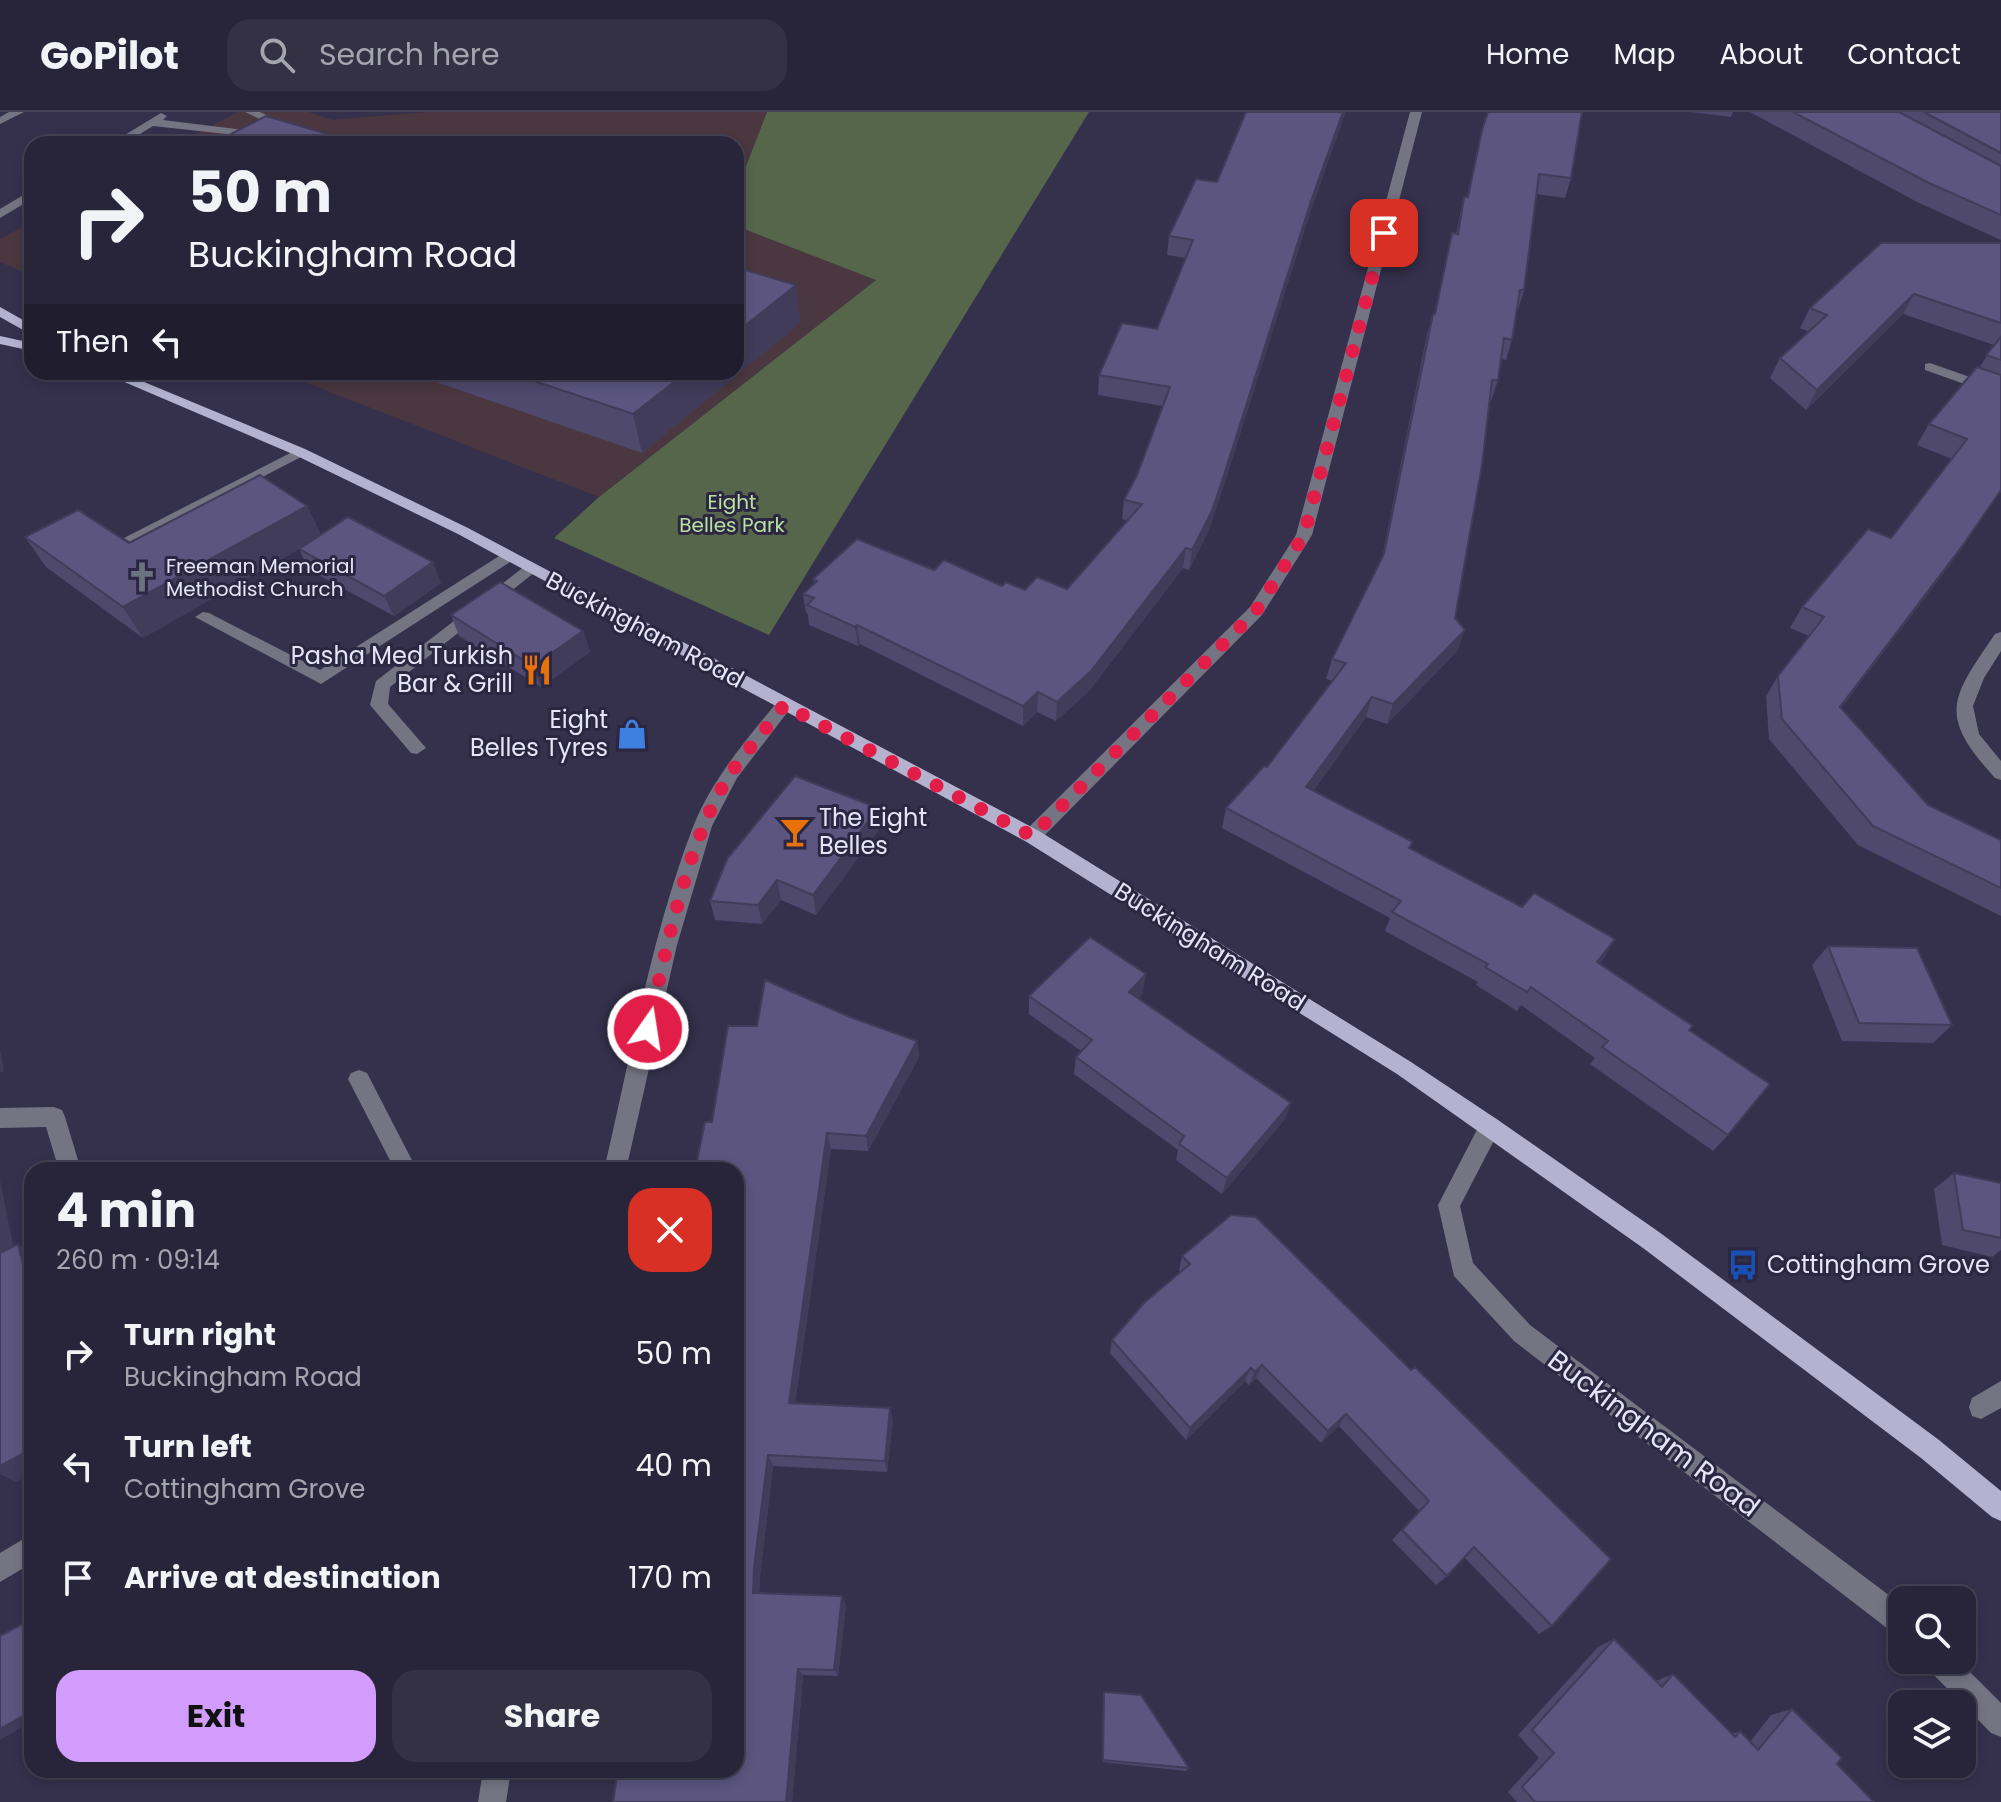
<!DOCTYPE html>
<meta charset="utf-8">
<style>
body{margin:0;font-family:Poppins,sans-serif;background:#343145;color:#f1f3f6;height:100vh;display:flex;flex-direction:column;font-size:30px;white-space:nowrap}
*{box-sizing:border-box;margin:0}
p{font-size:26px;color:#a5a5af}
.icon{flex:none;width:44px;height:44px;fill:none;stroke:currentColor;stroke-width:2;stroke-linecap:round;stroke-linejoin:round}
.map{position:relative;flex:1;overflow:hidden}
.side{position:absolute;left:24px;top:1050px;width:720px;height:616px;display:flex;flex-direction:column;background:#28253a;border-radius:24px;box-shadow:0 4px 12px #0003,0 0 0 2px #444254}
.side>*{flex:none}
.banner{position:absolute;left:24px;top:24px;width:720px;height:244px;border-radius:24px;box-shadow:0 4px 12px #0003,0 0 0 2px #444254;background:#28253a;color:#f1f3f6;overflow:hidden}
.fabs{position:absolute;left:1888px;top:1474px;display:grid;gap:16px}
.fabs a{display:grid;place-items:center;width:88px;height:88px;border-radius:16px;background:#28253a;box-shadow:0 4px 12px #0003,0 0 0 2px #444254;font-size:40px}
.pin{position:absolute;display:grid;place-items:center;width:68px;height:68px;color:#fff;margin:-34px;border-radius:16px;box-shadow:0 4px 12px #0006}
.me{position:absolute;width:88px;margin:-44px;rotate:13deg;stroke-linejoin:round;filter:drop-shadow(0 0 6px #0008)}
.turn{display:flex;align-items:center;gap:28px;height:168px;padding:0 32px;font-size:36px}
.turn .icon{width:104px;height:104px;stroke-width:2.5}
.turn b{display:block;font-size:56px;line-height:68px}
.then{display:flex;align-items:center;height:76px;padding:0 32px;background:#0003;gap:16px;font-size:30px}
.round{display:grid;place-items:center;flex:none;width:84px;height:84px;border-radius:24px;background:#343145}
.head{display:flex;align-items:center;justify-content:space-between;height:136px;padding:0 32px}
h1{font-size:48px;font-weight:700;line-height:60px}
.cta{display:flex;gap:16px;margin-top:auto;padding:16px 32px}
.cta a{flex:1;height:92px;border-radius:24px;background:#d29cfd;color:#111;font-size:32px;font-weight:700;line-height:92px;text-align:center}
.cta a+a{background:#343145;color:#f1f3f6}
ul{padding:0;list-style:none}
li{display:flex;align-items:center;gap:24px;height:112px;padding:0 32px}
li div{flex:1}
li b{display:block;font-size:30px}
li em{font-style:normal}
header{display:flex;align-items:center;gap:48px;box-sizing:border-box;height:112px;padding:0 40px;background:#28253a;border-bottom:2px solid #444254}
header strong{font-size:38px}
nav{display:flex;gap:44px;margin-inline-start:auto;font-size:28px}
.search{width:560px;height:72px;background:#343145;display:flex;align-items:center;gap:20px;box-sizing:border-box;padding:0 28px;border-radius:24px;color:#a5a5af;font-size:30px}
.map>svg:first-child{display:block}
</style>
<header>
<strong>GoPilot</strong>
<div class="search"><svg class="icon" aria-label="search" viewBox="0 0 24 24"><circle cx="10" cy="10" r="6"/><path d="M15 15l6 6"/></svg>Search here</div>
<nav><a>Home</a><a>Map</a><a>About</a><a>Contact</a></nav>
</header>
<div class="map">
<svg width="2001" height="1690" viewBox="0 0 2001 1690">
<rect width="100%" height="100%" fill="#35314d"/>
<g fill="#4a3740">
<polygon points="238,0 309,0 332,8 427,0 767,0 736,80 736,32 178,32"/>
<polygon points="32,110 32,164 0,150 0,127"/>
<polygon points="736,114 877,167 599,385 279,260 736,260"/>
</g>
<polygon fill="#56664b" points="767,0 1089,0 769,523 554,426 599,385 876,168 736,114 736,80"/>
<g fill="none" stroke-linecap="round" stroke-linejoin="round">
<g fill="#757483" fill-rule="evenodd">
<polygon points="9,0 24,0 0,12 0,5"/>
<polygon points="245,0 260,0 287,13 273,27 153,14 124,32 110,32 161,1 167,4 163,8 269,21 274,14"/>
<polygon points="1410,0 1422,0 1312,423 1262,503 1039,729 1025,729 1023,724 1025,719 1250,495 1296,423"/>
<polygon points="32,78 32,87 0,106 0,97"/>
<polygon points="1930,251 2001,276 2001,285 1925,258 1925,252"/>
<polygon points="300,336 307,340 305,343 138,429 132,431 124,426"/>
<polygon points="507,439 513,440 513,448 321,572 195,505 203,500 209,501 320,558"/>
<polygon points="529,451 535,452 535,460 390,575 388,592 426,636 417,642 411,641 370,593 376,569"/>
<path d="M2001,520V539L1984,566L1973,594L1979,622L2001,649V668L1995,666C1937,602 1951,587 1995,522Z"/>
<path d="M784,587L793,593L737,666L712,714L677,833L626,1058H604C630,947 652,821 693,715C712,667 746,628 778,589Z"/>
<polygon points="359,958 367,961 417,1058 395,1058 348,967 351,961"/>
<polygon points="54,995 62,998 65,1005 81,1058 59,1058 46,1015 0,1016 0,996"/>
<polygon points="1490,1005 1498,1008 1501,1015 1460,1094 1473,1151 1530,1213 1902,1493 1902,1524 1892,1520 1514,1229 1454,1164 1438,1093 1482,1008"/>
<polygon points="2001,1269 2001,1296 1981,1307 1972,1304 1969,1295 1972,1286"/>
<polygon points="32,1422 32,1451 0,1470 0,1441"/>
<polygon points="1925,1548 1958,1548 2001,1591 2001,1625 1991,1621 1929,1558"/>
<polygon points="483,1658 511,1658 506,1690 478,1690"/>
</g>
<g fill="#b4b2cf" fill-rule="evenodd">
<polygon points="0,195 32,213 32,223 0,205"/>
<polygon points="0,224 32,231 32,239 0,232"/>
<polygon points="101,260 120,260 305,337 468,416 1039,719 1411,950 1498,1008 1659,1120 1939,1328 2001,1379 2001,1409 1992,1405 1921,1346 1643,1136 1482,1022 1397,962 1025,729 458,422 295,343"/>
</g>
</g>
<g fill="#4e496d">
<polygon points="1691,0 1733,0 1731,5"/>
<polygon points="1750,0 2001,0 2001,128 1919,91"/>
<polygon points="1482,18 1571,66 1565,86 1536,82 1524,178 1518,198 1517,198 1512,228 1506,248 1501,247 1498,268 1491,289 1490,289 1455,506 1458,538 1387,612 1366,605 1313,679 1411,737 1604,846 1599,852 1690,918 1728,1023 1713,1039 1590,952 1595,946 1521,893 1517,899 1476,873 1478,870 1385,819 1390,806 1222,716 1226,696 1267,655 1333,569 1326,567 1332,547 1382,447 1427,222 1433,202 1434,202 1452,121 1456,122 1464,85 1467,85"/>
<polygon points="1309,104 1222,379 1209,418 1189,458 1183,456 1089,579 1056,609 1037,600 1023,614 860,532 858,534 809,513 808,502 806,501 803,482 814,472 813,467 934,458 1002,474 1025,478 1067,477 1127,409 1122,407 1124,388 1137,363 1163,294 1098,283 1099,263 1157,217 1186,146 1167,143 1169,124"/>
<polygon points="2001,131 2001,378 1949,454 1841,596 1928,693 2001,728 2001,804 1858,733 1769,627 1766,584 1778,564 1809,524 1790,516 1802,495 1891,426 1952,347 1917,333 1929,312 1979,256 1994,233 1903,202 1806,298 1770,266 1780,246 1809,220 1800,216 1810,196"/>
<polygon points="796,173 800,211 642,341 407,260 736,260"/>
<polygon points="321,422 441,471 394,504 309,458 299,437 143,526 46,455 25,425 129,431"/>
<polygon points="451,503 583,519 590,540 541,575 459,524"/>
<polygon points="880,716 816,803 781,788 762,812 715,808 710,789"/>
<polygon points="1828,834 1952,913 1933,931 1842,929 1812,853"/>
<polygon points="1143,881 1138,886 1285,1007 1222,1082 1176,1048 1178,1038 1074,962 1076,945 1081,939 1029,902 1029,884"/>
<polygon points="850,905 917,929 919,945 868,1039 831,1037 795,1291 893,1307 887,1360 773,1354 760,1464 759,1482 846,1493 838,1564 803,1563 792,1690 613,1690 712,1010"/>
<polygon points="1954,1061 2001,1071 2001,1138 1992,1145 1942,1133 1934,1077"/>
<polygon points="1231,1103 1552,1514 1539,1522 1464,1445 1447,1464 1436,1473 1392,1428 1419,1399 1339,1314 1321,1331 1256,1266 1249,1273 1245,1269 1186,1328 1110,1241 1112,1228 1181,1160 1179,1158 1182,1144"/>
<polygon points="1614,1527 1656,1569 1673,1562 1732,1622 1740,1619 1750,1630 1771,1603 1792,1597 1837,1652 1874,1690 1517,1690 1508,1680 1539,1646 1518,1623 1598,1535"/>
<polygon points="1104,1580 1189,1656 1186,1659 1102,1650 1103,1583"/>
</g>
<g fill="#403c59">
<polygon points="1343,0 1346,0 1309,104 1222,379 1209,418 1189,458 1192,438 1312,86"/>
<polygon points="796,173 800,211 642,341 633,302 687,260 736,260 736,221"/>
<polygon points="1914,182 1903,202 1806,298 1817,278"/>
<polygon points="2001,378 1949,454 1827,615 1840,595"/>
<polygon points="307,394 322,424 143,526 123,495"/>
<polygon points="1186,436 1183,456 1089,579 1056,609 1057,590"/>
<polygon points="433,450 441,471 394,504 384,484"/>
<polygon points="857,513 860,532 858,534 855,515"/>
<polygon points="1465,518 1458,538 1387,612 1393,592"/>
<polygon points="583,519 590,540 541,575 533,554"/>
<polygon points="1038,580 1037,600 1023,614 1023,594"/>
<polygon points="1372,585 1366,605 1301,695 1306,675"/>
<polygon points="878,696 880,716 816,803 813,783"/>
<polygon points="777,768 781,788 762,812 758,793"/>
<polygon points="1615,827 1604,846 1586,869 1597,850"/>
<polygon points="1146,862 1143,881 1126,898 1129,880"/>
<polygon points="917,929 919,945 868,1039 866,1024"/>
<polygon points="0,937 4,959 0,961"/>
<polygon points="1291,991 1285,1007 1222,1082 1227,1066"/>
<polygon points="827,1021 831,1037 793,1303 789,1291"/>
<polygon points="0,1068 18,1158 0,1145"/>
<polygon points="18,1132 32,1142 32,1188"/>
<polygon points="1262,1253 1256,1266 1249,1273 1255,1260"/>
<polygon points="1251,1256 1245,1269 1186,1328 1190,1316"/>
<polygon points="890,1296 893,1307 887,1360 885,1349"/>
<polygon points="1346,1302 1339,1314 1321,1331 1328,1319"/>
<polygon points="32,1337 32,1361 16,1370 0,1362 0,1354"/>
<polygon points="768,1343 773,1354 760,1464 759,1490 753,1481 754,1455"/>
<polygon points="842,1484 846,1493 838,1564 834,1558"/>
<polygon points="798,1557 803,1563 792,1690 786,1690"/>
<polygon points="32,1599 32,1609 0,1628 0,1617"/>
</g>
<g fill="#5b557f" stroke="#403c59" stroke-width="2">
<polygon points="1246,0 1343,0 1312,86 1225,360 1212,399 1192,438 1186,436 1091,559 1057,590 1038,580 1023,594 857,513 855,515 807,493 814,486 803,482 817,469 813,467 857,427 934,458 944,448 1002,474 1006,470 1025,478 1037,465 1067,477 1142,392 1124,388 1137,363 1170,275 1099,263 1122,211 1157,217 1193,128 1169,124 1196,67 1217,70"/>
<polygon points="1488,0 1582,0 1571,66 1539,62 1524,178 1520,178 1512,228 1504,226 1498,268 1492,268 1482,353 1455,506 1465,518 1393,592 1372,585 1306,675 1413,730 1409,736 1522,795 1534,781 1615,827 1597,850 1693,914 1689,918 1770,972 1728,1023 1602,935 1608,929 1531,875 1527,880 1485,855 1488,852 1392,800 1401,789 1226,696 1264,654 1267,655 1346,551 1332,547 1384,442 1433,202 1435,202 1452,121 1458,122 1464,85 1468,85 1482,18"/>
<polygon points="1793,0 1899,0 2001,54 2001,103 1929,71"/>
<polygon points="1924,0 2001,0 2001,41"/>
<polygon points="266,4 362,32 212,32"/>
<polygon points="1881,131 2001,131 2001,211 1914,182 1817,278 1780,246 1827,203 1810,196"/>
<polygon points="736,155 796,173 736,221"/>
<polygon points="2001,225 2001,248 1986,243"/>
<polygon points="1977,255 2001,263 2001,378 1963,433 1840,595 1928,693 2001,728 2001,776 1873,714 1782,607 1778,564 1824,505 1802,495 1868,417 1891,426 1967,327 1929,312"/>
<polygon points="507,260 687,260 633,302"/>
<polygon points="260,363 307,394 123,495 25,425 78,398 129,431"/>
<polygon points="348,405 433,450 384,484 299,437"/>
<polygon points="500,470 583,519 533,554 451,503"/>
<polygon points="795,664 878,696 813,783 777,768 758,793 710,789 727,747"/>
<polygon points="1090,825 1146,862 1129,880 1291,991 1227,1066 1179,1032 1184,1024 1076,945 1092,928 1029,884"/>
<polygon points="1828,834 1917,836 1952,913 1859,911"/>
<polygon points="765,868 850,905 917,929 866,1024 827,1021 789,1291 890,1296 885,1349 768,1343 754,1455 753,1481 842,1484 834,1558 798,1557 786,1690 613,1690 618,1658 736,1658 736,1058 695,1058 705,1010 712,1010 728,914 757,914"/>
<polygon points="1954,1061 2001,1071 2001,1126 1963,1118"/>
<polygon points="1231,1103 1256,1105 1411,1258 1415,1255 1611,1447 1552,1514 1474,1435 1447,1464 1402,1418 1429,1389 1346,1302 1328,1319 1262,1253 1255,1260 1251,1256 1190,1316 1112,1228 1144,1191 1190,1152 1182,1144"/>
<polygon points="18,1132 32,1188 32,1337 0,1354 0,1141"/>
<polygon points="32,1507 32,1599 0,1617 0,1524"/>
<polygon points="1614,1527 1662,1575 1673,1562 1735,1625 1740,1619 1758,1638 1792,1597 1842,1646 1837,1652 1874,1690 1535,1690 1522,1675 1554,1641 1532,1618"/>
<polygon points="1104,1580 1141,1583 1189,1656 1103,1648"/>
</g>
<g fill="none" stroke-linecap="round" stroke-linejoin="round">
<path stroke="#e11d48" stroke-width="14" stroke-dasharray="0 25.2" d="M648,917C666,840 687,727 731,661C747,638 767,616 784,593L1032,724L1256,499L1304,423L1384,121"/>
</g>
<defs>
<g id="church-bare" transform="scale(2.4)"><path d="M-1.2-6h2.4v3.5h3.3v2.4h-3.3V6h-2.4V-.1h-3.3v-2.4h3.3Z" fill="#6b7280" stroke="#2b2742" stroke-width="2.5" paint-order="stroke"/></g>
<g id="restaurant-bare" transform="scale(2.4)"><path d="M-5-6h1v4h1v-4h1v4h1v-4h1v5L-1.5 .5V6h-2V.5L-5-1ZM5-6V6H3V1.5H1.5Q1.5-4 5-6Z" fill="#e8710a" stroke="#2b2742" stroke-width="2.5" paint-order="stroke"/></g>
<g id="shop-bare" transform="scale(2.4)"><path d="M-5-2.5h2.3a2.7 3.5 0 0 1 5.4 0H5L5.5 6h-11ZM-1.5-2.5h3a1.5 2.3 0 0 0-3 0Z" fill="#3f7fe0" stroke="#2b2742" stroke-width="2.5" paint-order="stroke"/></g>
<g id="bar-bare" transform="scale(2.4)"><path d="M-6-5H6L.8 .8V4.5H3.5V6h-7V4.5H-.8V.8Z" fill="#e8710a" stroke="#2b2742" stroke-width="2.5" paint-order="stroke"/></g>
<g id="bus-bare" transform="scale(2.4)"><path d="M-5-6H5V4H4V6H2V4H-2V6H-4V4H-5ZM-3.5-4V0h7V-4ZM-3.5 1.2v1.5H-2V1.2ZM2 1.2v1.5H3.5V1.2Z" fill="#1a4fb4" stroke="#2b2742" stroke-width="2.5" paint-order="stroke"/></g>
</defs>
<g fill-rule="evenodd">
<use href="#church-bare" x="142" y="465"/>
<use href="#restaurant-bare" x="537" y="558"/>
<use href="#shop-bare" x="632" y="622"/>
<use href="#bar-bare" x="795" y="720"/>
<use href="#bus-bare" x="1743" y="1153"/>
</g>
<g text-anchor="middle" stroke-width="6" stroke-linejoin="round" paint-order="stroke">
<g font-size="20" fill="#bae09e" stroke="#2b2742">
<text x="732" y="397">Eight<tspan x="732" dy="23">Belles Park</tspan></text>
</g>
<g font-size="20" fill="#e6e5f7" stroke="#2b2742" text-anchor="start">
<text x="166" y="461">Freeman Memorial<tspan x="166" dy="23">Methodist Church</tspan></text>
</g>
<g font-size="24" fill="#e6e5f7" stroke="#2b2742">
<text transform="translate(645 518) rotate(28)" y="8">Buckingham Road</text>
<text transform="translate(1210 835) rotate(32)" y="8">Buckingham Road</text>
</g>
<g font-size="24" fill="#e6e5f7" stroke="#2b2742" text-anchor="end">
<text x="513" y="552">Pasha Med Turkish<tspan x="513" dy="28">Bar &amp; Grill</tspan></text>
<text x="608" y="616">Eight<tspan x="608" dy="28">Belles Tyres</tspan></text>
<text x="819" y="714" text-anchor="start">The Eight<tspan x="819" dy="28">Belles</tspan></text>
<text x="1767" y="1161" text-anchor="start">Cottingham Grove</text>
</g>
<g font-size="28" fill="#e6e5f7" stroke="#2b2742">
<text transform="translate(1654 1321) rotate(37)" y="10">Buckingham Road</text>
</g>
</g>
</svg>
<div class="fabs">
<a><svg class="icon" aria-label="search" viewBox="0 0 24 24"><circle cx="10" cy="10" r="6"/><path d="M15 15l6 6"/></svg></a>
<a><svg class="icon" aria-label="layers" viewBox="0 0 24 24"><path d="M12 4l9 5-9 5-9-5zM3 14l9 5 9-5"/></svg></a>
</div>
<div class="pin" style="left:1384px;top:121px;background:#d93025"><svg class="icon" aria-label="arrive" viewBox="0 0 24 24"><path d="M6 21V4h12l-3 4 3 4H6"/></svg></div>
<svg class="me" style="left:648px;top:917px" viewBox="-20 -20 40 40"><circle r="17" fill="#e11d48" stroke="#fff" stroke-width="3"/><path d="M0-11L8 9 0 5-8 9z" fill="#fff"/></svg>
<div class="banner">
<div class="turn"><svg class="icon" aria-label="right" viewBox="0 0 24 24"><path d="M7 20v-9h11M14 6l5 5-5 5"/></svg><div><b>50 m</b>Buckingham Road</div></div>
<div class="then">Then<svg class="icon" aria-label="left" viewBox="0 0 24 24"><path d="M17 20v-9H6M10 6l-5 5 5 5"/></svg></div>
</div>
<section class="side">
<div class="head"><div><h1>4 min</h1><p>260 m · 09:14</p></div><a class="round" style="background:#d93025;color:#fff"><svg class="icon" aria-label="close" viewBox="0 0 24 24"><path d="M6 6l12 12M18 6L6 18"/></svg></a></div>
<ul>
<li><svg class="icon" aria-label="right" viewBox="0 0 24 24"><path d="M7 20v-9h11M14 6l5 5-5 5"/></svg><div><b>Turn right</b><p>Buckingham Road</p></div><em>50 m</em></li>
<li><svg class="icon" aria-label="left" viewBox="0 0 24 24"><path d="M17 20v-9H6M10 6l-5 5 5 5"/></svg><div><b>Turn left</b><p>Cottingham Grove</p></div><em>40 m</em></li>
<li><svg class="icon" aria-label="arrive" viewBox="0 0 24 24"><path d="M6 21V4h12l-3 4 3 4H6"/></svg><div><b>Arrive at destination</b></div><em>170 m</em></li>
</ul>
<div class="cta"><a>Exit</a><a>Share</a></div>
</section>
</div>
